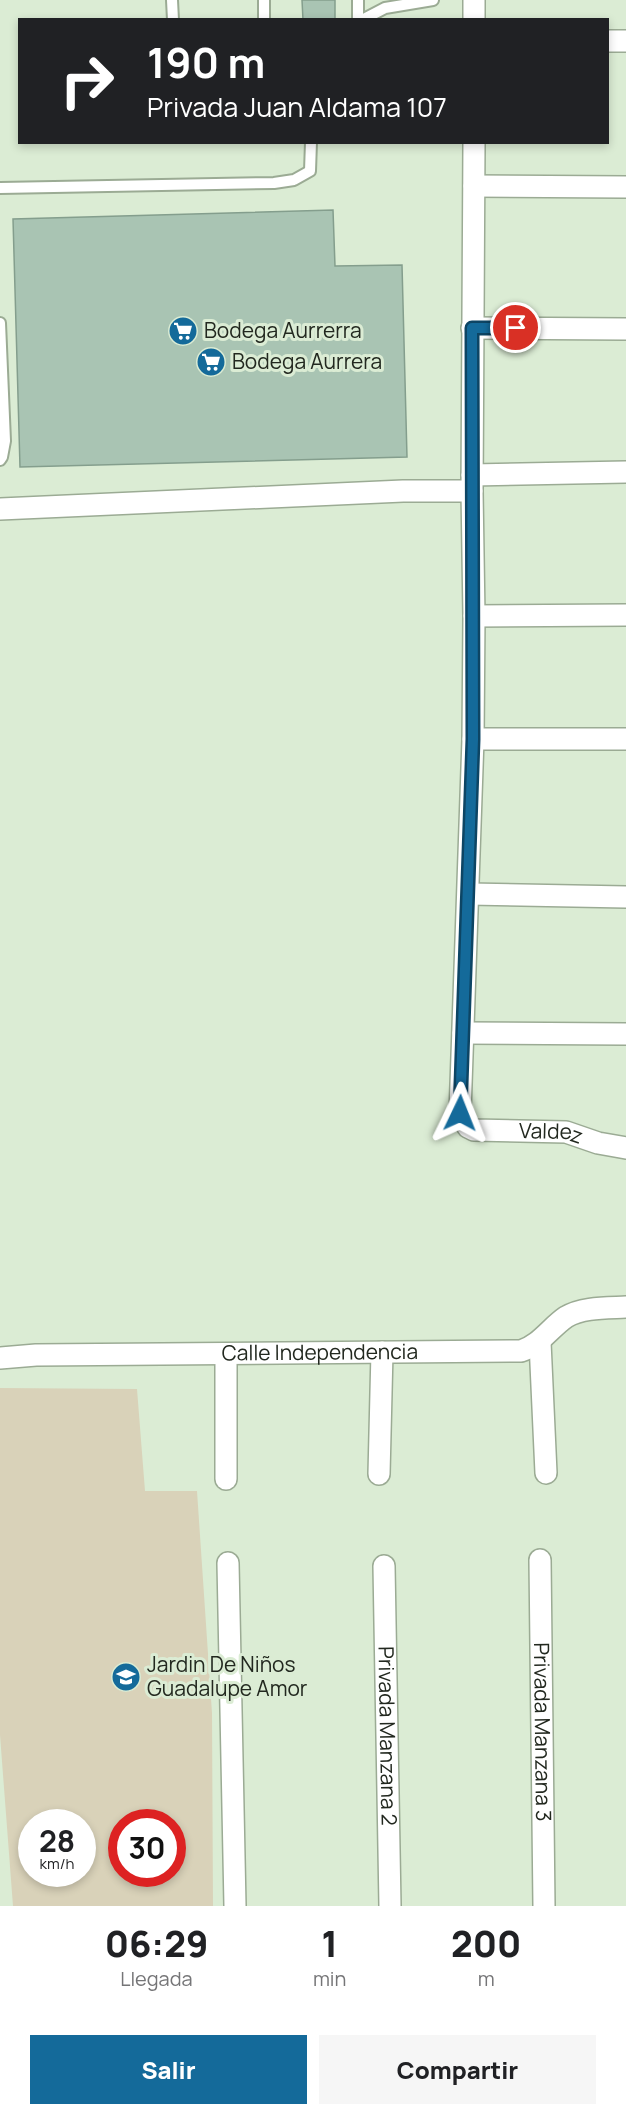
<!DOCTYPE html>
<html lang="es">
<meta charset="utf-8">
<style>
body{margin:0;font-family:Manrope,sans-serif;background:#f6f6f6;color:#202124;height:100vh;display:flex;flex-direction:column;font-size:22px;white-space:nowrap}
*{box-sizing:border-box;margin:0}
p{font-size:20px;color:#757577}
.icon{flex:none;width:33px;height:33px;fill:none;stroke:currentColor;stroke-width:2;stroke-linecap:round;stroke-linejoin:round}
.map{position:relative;height:1906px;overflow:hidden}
.panel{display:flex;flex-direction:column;background:#fff;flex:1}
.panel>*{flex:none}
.top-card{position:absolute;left:18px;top:18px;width:591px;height:126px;border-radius:0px;box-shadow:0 3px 9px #0003;background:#202124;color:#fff;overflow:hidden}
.speed{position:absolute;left:18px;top:1809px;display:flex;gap:12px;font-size:30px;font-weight:700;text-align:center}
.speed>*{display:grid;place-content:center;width:78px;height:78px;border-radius:50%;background:#fff;box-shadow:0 3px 9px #0003;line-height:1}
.speed small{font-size:15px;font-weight:400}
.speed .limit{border:9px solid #d22;background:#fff;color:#111}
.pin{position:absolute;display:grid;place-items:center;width:51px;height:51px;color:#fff;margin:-26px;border:3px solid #fff;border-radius:50%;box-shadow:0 2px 6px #0007}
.me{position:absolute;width:66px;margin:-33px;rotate:2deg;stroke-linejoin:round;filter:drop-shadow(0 0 4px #0008)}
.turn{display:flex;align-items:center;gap:21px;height:126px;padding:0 30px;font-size:27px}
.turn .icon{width:78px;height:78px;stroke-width:2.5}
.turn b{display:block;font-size:42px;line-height:51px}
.eta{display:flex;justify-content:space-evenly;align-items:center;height:102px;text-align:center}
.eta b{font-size:36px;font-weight:800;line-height:42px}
.button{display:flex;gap:12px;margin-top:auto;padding:12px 30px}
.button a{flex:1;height:69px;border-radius:0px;background:#146a9a;color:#fff;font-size:24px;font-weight:800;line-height:69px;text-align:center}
.button a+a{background:#f6f6f6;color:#202124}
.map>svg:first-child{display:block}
</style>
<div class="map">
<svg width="626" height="1906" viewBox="0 0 626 1906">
<rect width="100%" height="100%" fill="#dbecd4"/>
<path fill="#d9d2b9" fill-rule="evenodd" d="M0,1388L137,1389L145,1491H197L212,1713L213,1906H13L0,1735ZM32,1822H82V1874H32ZM122,1822H172V1874H122Z"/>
<g fill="#a9c4b3" stroke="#849e8d" stroke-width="1.5">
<polygon points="302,0 335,0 335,19 303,20"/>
<polygon points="333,210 335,266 402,265 407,457 20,467 13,219"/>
</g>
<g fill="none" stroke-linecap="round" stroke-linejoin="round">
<g stroke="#9bab94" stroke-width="14">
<g id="service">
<polyline points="172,0 173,20"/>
<polyline points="264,0 264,20"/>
<polyline points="358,20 358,0"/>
<polyline points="362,20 385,8 433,0"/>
<polyline points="0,188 274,183 294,180 310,171 311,142"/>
<polyline points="0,323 5,441 2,457 0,460"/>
</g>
</g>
<g stroke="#9bab94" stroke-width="24">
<g id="minor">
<polyline points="474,0 474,20"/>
<polyline points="608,41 626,41"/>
<path id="s1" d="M474,142L472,491L474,616L473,739L460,1113L468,1127L474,1130L566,1132L598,1143L626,1148"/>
<polyline points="474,186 626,187"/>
<polyline points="472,328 626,329"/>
<polyline points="472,475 626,472"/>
<polyline points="0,509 403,491 472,491"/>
<polyline points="474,616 626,615"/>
<polyline points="473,739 626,739"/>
<polyline points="469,894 626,897"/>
<polyline points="463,1033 626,1034"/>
<polyline points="540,1342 546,1473"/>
<polyline points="226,1354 226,1479"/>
<path id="s2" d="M0,1358L36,1355L521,1351C540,1345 550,1328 566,1317C582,1307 607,1308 626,1307"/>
<polyline points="379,1474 382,1352"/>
<path id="s3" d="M540,1560L544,1906"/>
<polyline points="228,1563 235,1906"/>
<path id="s4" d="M384,1566L390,1906"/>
</g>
</g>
<use href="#service" stroke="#fff" stroke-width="10"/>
<use href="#minor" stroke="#fff" stroke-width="21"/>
</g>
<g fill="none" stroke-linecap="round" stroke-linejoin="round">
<g stroke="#0d4564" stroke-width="15">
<polyline id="route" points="460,1113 473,739 472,328 516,328"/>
</g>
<use href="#route" stroke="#146a9a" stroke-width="10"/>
</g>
<defs>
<g id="supermarket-disc" transform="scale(1.5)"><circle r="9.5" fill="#146a9a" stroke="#dbecd4"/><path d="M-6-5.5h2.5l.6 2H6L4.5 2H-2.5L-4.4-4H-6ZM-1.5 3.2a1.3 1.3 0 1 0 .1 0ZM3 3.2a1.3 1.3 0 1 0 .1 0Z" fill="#fff"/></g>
<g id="school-disc" transform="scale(1.5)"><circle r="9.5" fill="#146a9a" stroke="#dbecd4"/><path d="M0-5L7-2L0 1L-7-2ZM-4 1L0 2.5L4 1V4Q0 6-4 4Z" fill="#fff"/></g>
</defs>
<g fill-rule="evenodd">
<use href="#supermarket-disc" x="183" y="331"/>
<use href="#supermarket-disc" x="211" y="362"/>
<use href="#school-disc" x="126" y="1677"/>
</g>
<g text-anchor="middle" stroke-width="6" stroke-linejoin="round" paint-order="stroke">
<g font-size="21" fill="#22281f" stroke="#dbecd4" text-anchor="start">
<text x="204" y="338">Bodega Aurrerra</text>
<text x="232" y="369">Bodega Aurrera</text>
<text x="147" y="1672">Jardin De Niños<tspan x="147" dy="24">Guadalupe Amor</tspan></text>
</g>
<g font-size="21" fill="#22281f" stroke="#dbecd4">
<text dy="7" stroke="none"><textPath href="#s1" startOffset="1071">Valdez</textPath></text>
<text dy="7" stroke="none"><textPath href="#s2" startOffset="320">Calle Independencia</textPath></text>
<text dy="7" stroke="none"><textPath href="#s3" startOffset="172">Privada Manzana 3</textPath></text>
<text dy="7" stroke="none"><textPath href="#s4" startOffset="170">Privada Manzana 2</textPath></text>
</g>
</g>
</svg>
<div class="speed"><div>28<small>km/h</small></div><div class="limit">30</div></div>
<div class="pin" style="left:516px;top:328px;background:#d93025"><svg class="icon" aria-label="arrive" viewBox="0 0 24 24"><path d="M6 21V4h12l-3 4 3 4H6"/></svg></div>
<svg class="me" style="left:460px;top:1113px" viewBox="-20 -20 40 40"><path d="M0-17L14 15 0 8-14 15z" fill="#146a9a" stroke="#fff" stroke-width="4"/></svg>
<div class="top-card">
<div class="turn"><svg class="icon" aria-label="right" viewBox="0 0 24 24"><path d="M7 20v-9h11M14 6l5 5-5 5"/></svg><div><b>190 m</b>Privada Juan Aldama 107</div></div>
</div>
</div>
<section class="panel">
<div class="eta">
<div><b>06:29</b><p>Llegada</p></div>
<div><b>1</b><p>min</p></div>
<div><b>200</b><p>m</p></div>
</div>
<div class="button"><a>Salir</a><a>Compartir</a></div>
</section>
